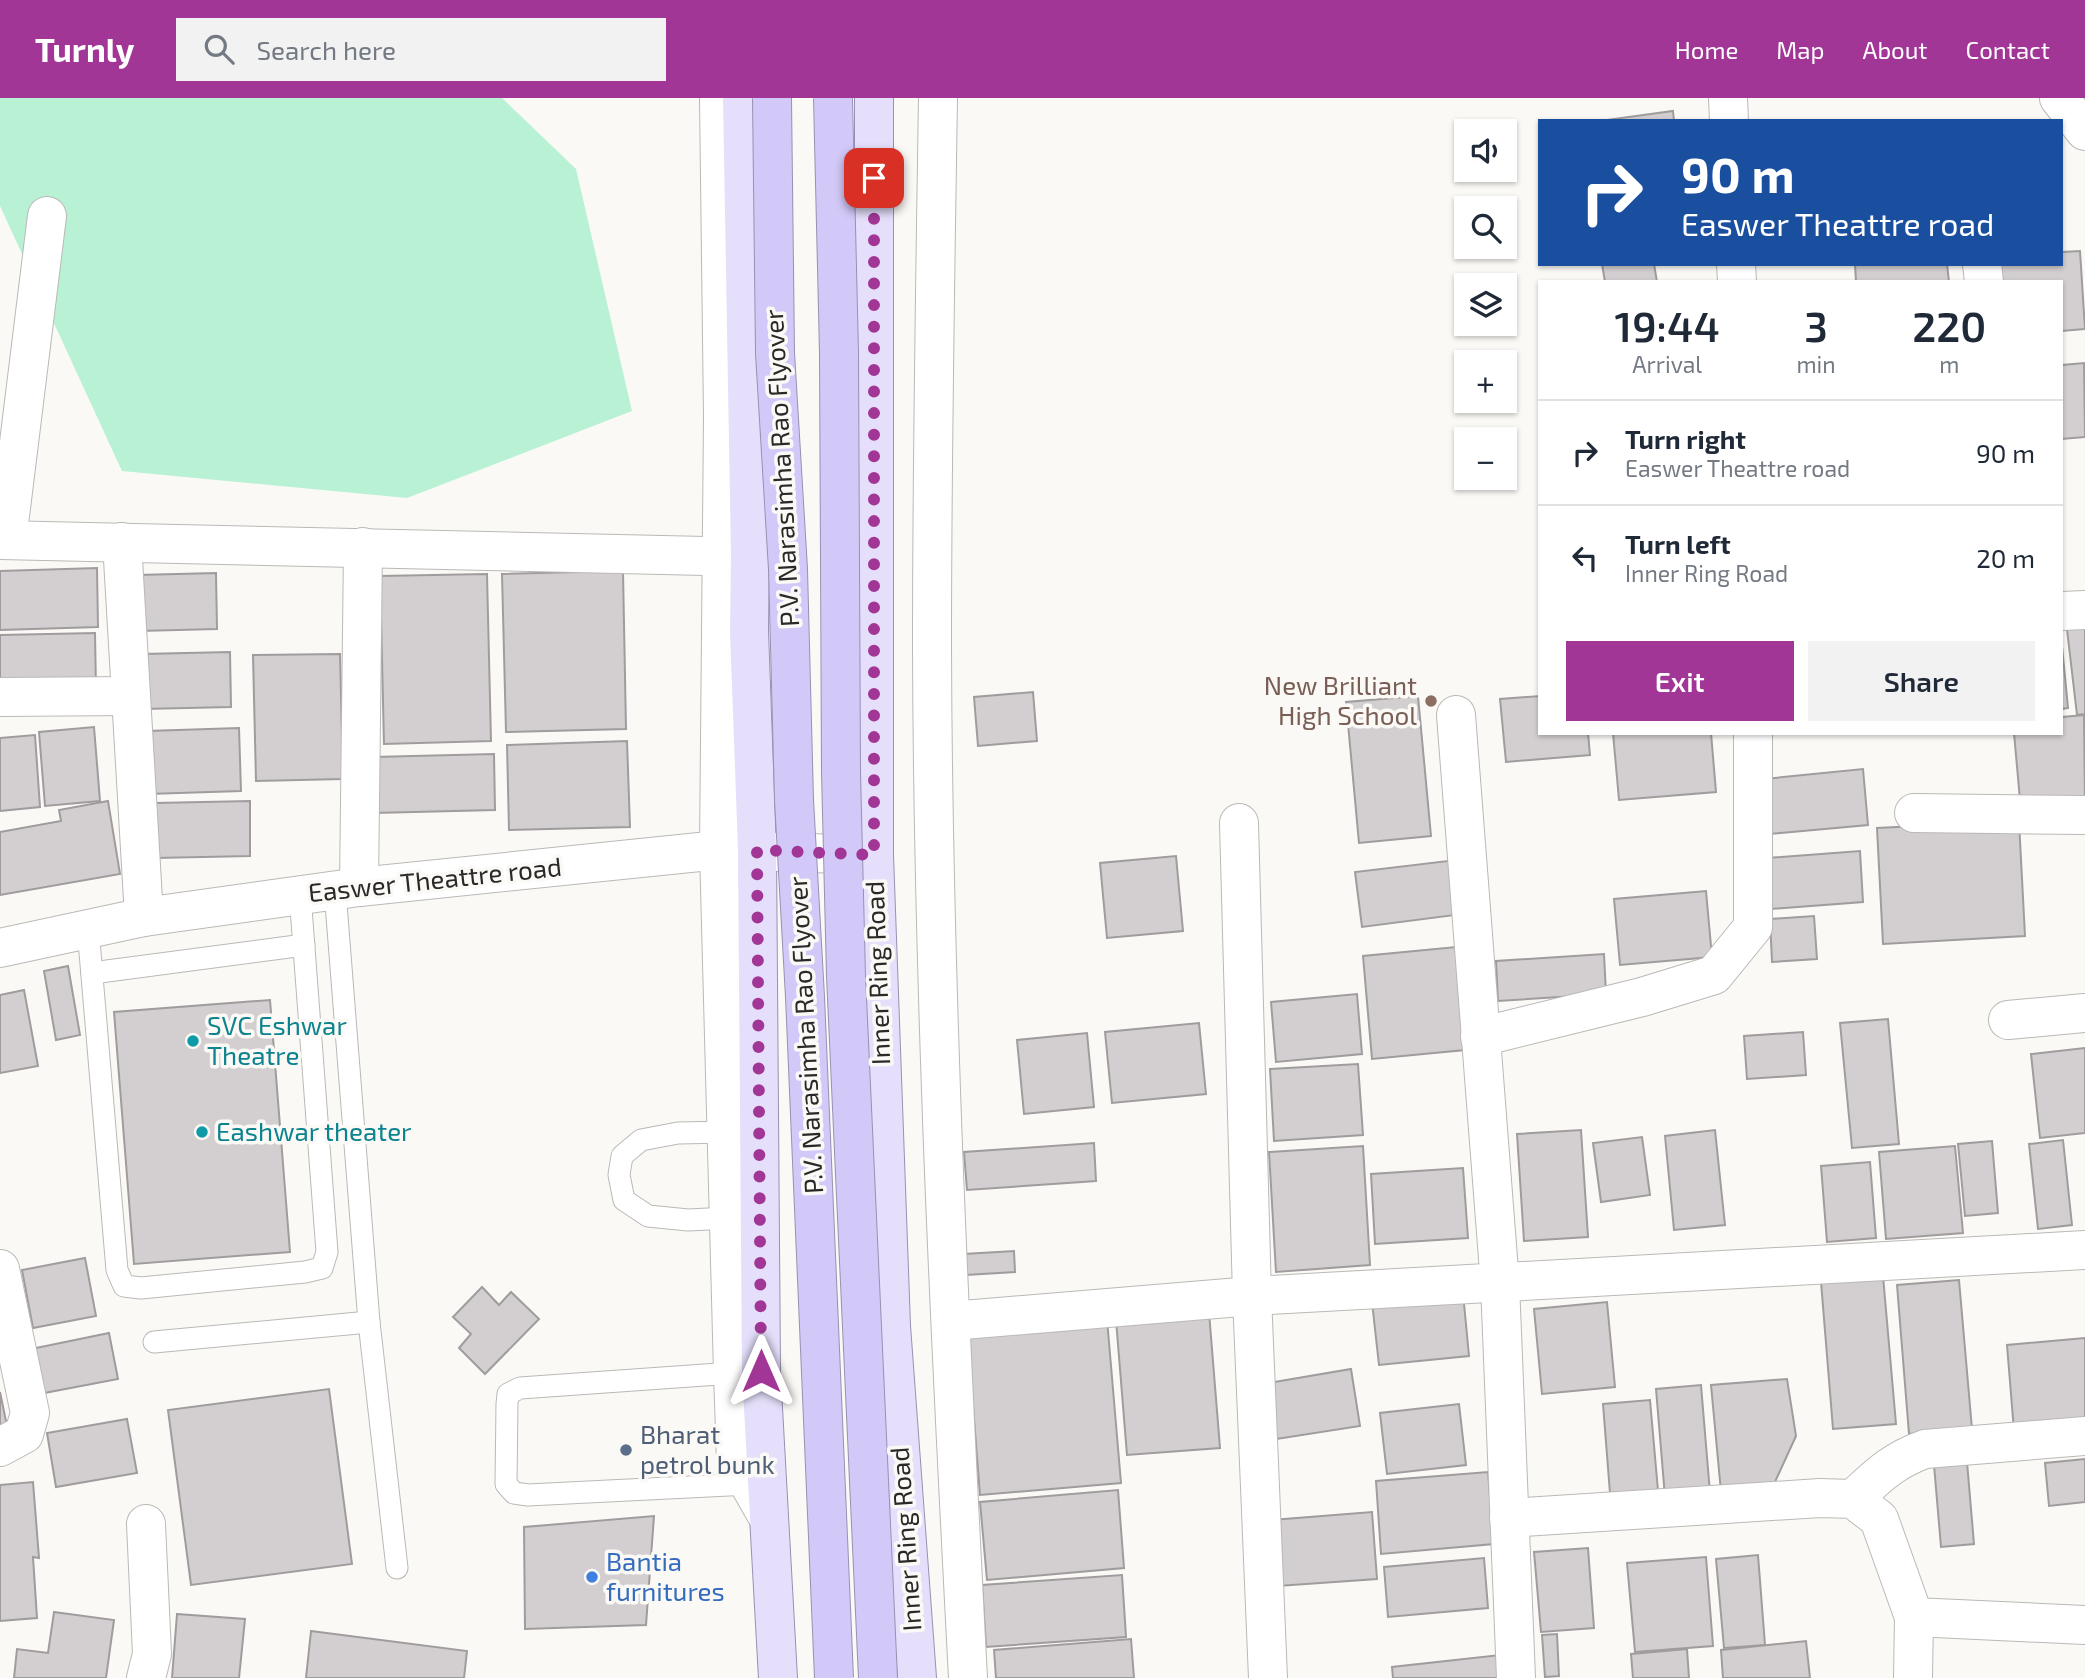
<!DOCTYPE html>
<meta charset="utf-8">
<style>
body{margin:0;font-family:"Exo 2",sans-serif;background:#f2f2f3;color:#1f2937;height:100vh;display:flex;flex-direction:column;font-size:26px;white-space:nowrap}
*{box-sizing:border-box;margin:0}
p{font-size:23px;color:#747a83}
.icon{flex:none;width:38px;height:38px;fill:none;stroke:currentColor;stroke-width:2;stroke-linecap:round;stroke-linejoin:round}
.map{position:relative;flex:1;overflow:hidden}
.details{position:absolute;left:1538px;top:182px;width:525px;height:455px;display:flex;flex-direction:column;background:#fff;border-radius:0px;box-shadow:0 2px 5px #0004}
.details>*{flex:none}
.top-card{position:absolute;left:1538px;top:21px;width:525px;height:147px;border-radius:0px;box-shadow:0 2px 5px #0004;background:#1a4fa0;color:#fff;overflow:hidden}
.fabs{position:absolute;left:1454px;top:21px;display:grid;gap:14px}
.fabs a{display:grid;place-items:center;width:63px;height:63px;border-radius:0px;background:#fff;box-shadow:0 2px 5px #0004;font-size:35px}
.pin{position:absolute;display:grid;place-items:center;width:60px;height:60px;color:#fff;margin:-30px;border-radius:14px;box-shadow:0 4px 10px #0006}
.me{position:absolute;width:77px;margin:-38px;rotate:0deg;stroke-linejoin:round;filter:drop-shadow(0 0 5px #0008)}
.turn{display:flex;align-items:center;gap:24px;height:147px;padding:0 28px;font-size:32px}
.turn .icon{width:91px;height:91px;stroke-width:2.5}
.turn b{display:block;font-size:49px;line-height:60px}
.eta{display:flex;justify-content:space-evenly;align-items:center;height:119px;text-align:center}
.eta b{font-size:42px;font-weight:600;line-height:49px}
.cta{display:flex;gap:14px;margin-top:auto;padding:14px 28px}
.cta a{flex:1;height:80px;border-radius:0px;background:#a23697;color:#fff;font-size:28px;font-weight:600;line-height:80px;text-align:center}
.cta a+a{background:#f2f2f3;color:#1f2937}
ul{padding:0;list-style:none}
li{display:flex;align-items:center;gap:21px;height:105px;padding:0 28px;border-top:2px solid #e0e1e3}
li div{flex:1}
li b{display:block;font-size:26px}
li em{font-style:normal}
header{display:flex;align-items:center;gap:42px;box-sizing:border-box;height:98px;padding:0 35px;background:#a23697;color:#fff}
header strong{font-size:33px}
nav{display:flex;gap:38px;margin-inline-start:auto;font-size:24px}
.search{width:490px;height:63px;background:#f2f2f3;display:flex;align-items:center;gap:18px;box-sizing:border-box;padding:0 24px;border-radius:0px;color:#747a83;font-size:26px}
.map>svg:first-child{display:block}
</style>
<header>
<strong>Turnly</strong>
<div class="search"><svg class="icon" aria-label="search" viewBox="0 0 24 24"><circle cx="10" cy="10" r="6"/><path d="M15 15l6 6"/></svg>Search here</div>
<nav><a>Home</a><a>Map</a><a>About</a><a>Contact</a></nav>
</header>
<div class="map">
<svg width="2085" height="1580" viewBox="0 0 2085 1580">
<rect width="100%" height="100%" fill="#fbf9f6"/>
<polygon fill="#b8f1d3" points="0,0 502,0 576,71 632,313 407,400 122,373 0,108"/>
<g fill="#d3cfd0" stroke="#a09c9e" stroke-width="2">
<polygon points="1673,13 1674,23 1606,23 1606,22"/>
<polygon points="2080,153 2085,231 2062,233 2062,184 1990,184 1988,166 2062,166 2062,154"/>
<polygon points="1602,166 1654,166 1657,184 1605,184"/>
<polygon points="1855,166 1947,166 1949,184 1856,184"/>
<polygon points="2084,265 2085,339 2062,341 2062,267"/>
<polygon points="97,470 98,529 0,532 0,473"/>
<polygon points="623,473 626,631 506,634 502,476"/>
<polygon points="216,475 217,531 139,533 137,477"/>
<polygon points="487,476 491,643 384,646 380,478"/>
<polygon points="2085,521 2085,616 2077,617 2066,523"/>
<polygon points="95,535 96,592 0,594 0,537"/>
<polygon points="2062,548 2068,610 2062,611"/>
<polygon points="230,554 231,609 143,611 142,556"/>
<polygon points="340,556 343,681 256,683 253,557"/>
<polygon points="1033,594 1037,643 978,648 974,599"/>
<polygon points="1418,598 1431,738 1359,745 1346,604"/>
<polygon points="1540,598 1540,635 1588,635 1590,657 1506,664 1500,601"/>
<polygon points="2084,617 2085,707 2021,713 2014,635 2062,635 2062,619"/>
<polygon points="94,629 100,703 45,708 39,634"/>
<polygon points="239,630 241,693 148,696 147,633"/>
<polygon points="1613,635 1711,635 1716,694 1619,702"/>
<polygon points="35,637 40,709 0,713 0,640"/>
<polygon points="627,643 630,729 509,732 507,647"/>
<polygon points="494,656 495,712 374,715 373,659"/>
<polygon points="1863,671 1868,727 1770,736 1764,681"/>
<polygon points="108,703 120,776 0,797 0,734 61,723 59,712"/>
<polygon points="250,703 250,758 155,760 155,705"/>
<polygon points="2019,723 2025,838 1883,846 1877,730"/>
<polygon points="1860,753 1863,804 1771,811 1768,760"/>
<polygon points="1176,758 1183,833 1107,840 1100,765"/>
<polygon points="1456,762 1463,816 1362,829 1355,774"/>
<polygon points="1706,793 1712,859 1620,867 1614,801"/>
<polygon points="1814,818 1817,861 1772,864 1770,821"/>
<polygon points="1456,849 1465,952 1372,961 1363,858"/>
<polygon points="1604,856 1606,896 1498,903 1496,863"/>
<polygon points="68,868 80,937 56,942 44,873"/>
<polygon points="24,892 38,968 0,975 0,897"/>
<polygon points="1357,896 1362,956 1276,964 1271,904"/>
<polygon points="270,902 290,1154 134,1166 114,914"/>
<polygon points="1888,921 1899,1046 1852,1050 1840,925"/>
<polygon points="1199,925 1206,996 1112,1005 1105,934"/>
<polygon points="1803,934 1806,977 1747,981 1744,938"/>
<polygon points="1087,935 1094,1009 1024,1016 1017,942"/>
<polygon points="2085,950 2085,1035 2040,1040 2031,956"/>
<polygon points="1358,966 1363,1037 1274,1043 1270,971"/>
<polygon points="1581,1032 1588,1139 1524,1143 1517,1036"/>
<polygon points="1715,1032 1725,1127 1674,1132 1665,1038"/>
<polygon points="1642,1039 1650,1097 1601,1104 1593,1045"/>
<polygon points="2063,1042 2072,1127 2038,1131 2029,1046"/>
<polygon points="1992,1043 1998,1115 1965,1118 1958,1046"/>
<polygon points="1094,1045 1096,1083 967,1092 964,1054"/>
<polygon points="1363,1048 1370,1167 1276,1174 1269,1054"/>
<polygon points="1955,1048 1963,1135 1886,1141 1879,1054"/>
<polygon points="1870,1064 1876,1140 1827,1144 1821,1068"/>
<polygon points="1463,1070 1468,1140 1375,1146 1371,1076"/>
<polygon points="1014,1153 1015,1174 966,1177 964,1156"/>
<polygon points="85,1160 96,1218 33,1230 22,1172"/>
<polygon points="1883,1178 1896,1326 1833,1331 1821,1184"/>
<polygon points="1959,1182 1972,1331 1909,1336 1897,1187"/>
<polygon points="482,1189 499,1207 511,1194 539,1221 485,1276 459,1250 471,1236 453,1219"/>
<polygon points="1463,1195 1469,1258 1379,1267 1372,1204"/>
<polygon points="1607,1204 1615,1289 1542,1296 1534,1211"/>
<polygon points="1209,1214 1220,1350 1127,1357 1116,1222"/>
<polygon points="1107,1221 1121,1385 980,1397 967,1232"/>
<polygon points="109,1235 118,1281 39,1296 31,1251"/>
<polygon points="2085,1240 2085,1327 2014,1333 2007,1247"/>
<polygon points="1351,1271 1360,1328 1270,1342 1262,1286"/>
<polygon points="1787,1281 1796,1338 1769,1397 1722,1404 1711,1287"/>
<polygon points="1701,1287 1710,1395 1665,1399 1656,1291"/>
<polygon points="329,1291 352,1466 191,1487 168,1312"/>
<polygon points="0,1294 8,1333 0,1335"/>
<polygon points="1650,1302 1659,1404 1611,1408 1603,1306"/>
<polygon points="1459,1306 1466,1367 1387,1376 1380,1315"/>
<polygon points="127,1321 137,1375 56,1389 47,1335"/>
<polygon points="2085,1361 2085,1404 2049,1408 2045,1365"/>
<polygon points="1967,1364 1974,1446 1941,1449 1934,1367"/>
<polygon points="1488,1374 1494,1446 1381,1456 1376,1383"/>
<polygon points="33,1384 39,1460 33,1459 37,1520 0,1523 0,1387"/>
<polygon points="1118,1392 1124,1470 987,1482 980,1404"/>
<polygon points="1372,1414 1377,1481 1278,1488 1272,1422"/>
<polygon points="654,1418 646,1527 525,1531 524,1429"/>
<polygon points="1588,1450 1594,1530 1541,1534 1534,1454"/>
<polygon points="1758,1457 1765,1547 1724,1550 1716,1461"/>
<polygon points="1706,1459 1713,1548 1635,1554 1627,1465"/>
<polygon points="1484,1460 1488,1510 1388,1519 1384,1469"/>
<polygon points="1122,1477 1126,1539 986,1549 982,1487"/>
<polygon points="54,1514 114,1522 106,1580 14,1580 17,1551 48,1555"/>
<polygon points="177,1516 245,1521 239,1580 172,1580"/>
<polygon points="311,1533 467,1553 464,1580 306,1580"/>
<polygon points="1557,1536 1559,1578 1545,1579 1542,1537"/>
<polygon points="1131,1541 1134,1580 996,1580 994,1552"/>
<polygon points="1806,1543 1810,1580 1723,1580 1721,1552"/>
<polygon points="1687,1551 1689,1580 1633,1580 1631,1556"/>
<polygon points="1500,1557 1503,1580 1393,1580 1392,1569"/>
</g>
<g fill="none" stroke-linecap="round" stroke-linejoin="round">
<g stroke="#bab9b6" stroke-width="23">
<g id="service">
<polyline points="335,793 369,1224 397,1470"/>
<polyline points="88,831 117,1172 124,1188 141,1190 305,1174 322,1170 327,1154 300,797"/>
<polyline points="92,875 304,847"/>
<polyline points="727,1034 678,1035 641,1042 622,1058 619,1077 624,1102 648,1118 688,1122 729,1120"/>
<polyline points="154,1244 369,1224"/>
<polyline points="733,1275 520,1290 508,1296 507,1306 506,1386 514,1395 528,1397 749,1386"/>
</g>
</g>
<g stroke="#bab9b6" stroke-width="40">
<g id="minor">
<polyline points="1728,0 1729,23"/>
<polyline points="2059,0 2085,33"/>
<polyline points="1736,166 1737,184"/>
<polyline points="1982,166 1984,184"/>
<polyline points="0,442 750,459"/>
<polyline points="7,442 47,118"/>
<polyline points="122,444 144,819"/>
<polyline points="2062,513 2085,512"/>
<polyline points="0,599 131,598"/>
<polyline points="1456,617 1500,1186 1516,1580"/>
<polyline points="1914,715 2085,717"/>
<polyline points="1239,725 1252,1198 1268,1580"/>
<polyline points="359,789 363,449"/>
<polyline points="0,850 144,819 359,789 719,752 874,757"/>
<polyline points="2008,922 2085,915"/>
<polyline points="1480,939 1642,899 1714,877 1753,829 1753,635"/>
<polyline points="0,1171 30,1315 24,1336 0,1349"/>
<polyline points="951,1223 1252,1198 2085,1152"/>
<path d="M1853,1401C1878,1378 1892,1363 1925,1351L2085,1338"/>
<polyline points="1509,1420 1820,1400 1853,1401 1879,1421 1914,1519 2085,1527"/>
<polyline points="146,1426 152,1556 146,1580"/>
<polyline points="1913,1580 1914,1519"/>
</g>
</g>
<g stroke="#bab9b6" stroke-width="40">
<g id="tertiary">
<polyline points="719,0 723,319 719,752 733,1275 736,1363 769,1421"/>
<path d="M938,0C935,183 932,365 932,548C933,892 950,1237 968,1580"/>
</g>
</g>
<g stroke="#9891b0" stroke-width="40">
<g id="primary">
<polyline points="742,0 750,459 749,533 757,752 761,1274 778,1580"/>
<polyline points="874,0 874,757 891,1228 917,1580"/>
</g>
</g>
<use href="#service" stroke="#fff" stroke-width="21"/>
<use href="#minor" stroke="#fff" stroke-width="38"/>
<use href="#tertiary" stroke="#fff" stroke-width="38"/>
<use href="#primary" stroke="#e5dffb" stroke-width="38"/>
<g stroke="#9891b0" stroke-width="40" stroke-linecap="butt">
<g id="motorway-bridge">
<polyline points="772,0 775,255 788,471 794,702 805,899 834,1580"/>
<polyline points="833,0 839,255 841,674 846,878 878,1580"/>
</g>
</g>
<use href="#motorway-bridge" stroke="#d3c9f9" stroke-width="38"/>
</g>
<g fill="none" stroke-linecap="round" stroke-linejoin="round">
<polyline stroke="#a23697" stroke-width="12" stroke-dasharray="0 21.6" points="761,1273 757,752 874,757 874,80"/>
</g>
<circle fill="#8d6e63" stroke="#fbf9f6" stroke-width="2.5" cx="1431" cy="603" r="7"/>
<g fill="#0f9aa8" stroke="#fbf9f6" stroke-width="2.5">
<circle cx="193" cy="943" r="7"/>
<circle cx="202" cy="1034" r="7"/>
</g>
<circle fill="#5c6f8a" stroke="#fbf9f6" stroke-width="2.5" cx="626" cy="1352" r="7"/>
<circle fill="#3f7fe0" stroke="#fbf9f6" stroke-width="2.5" cx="592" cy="1479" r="7"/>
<g text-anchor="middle" stroke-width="7" stroke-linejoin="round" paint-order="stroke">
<g font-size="26" fill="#292927" stroke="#fbf9f6">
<text transform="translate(782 370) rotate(-93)" y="9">P.V. Narasimha Rao Flyover</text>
<text transform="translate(435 782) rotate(-6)" y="9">Easwer Theattre road</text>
<text transform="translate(878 875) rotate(-92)" y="9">Inner Ring Road</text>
<text transform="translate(806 937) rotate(-93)" y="9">P.V. Narasimha Rao Flyover</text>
<text transform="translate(906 1441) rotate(-94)" y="9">Inner Ring Road</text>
</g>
<g font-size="26" fill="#785e54" stroke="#fbf9f6" text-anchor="end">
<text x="1417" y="597">New Brilliant<tspan x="1417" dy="30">High School</tspan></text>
</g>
<g font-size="26" fill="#0d838f" stroke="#fbf9f6" text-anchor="start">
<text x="207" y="937">SVC Eshwar<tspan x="207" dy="30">Theatre</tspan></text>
<text x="216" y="1043">Eashwar theater</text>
</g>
<g font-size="26" fill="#4e5e75" stroke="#fbf9f6" text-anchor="start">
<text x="640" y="1346">Bharat<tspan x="640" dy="30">petrol bunk</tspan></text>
</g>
<g font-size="26" fill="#366cbe" stroke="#fbf9f6" text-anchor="start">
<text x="606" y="1473">Bantia<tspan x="606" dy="30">furnitures</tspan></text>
</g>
</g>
</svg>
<div class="fabs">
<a><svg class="icon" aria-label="sound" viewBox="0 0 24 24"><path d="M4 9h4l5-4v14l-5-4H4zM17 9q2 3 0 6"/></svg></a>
<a><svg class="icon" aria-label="search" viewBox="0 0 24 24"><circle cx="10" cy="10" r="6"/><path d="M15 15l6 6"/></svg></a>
<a><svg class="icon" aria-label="layers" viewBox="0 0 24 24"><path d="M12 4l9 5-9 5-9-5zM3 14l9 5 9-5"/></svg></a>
<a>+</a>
<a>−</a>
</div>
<div class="pin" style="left:874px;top:80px;background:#d93025"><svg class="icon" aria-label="arrive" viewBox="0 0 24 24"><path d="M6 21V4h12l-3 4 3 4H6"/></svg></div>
<svg class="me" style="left:761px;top:1273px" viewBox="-20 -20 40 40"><path d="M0-17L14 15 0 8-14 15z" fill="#a23697" stroke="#fff" stroke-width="4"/></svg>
<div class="top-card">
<div class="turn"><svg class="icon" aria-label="right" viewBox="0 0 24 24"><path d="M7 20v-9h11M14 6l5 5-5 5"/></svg><div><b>90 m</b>Easwer Theattre road</div></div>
</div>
<section class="details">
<div class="eta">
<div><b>19:44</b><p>Arrival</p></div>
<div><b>3</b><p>min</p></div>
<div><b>220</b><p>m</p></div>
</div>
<ul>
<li><svg class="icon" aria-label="right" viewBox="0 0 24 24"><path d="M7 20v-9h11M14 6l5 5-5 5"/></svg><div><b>Turn right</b><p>Easwer Theattre road</p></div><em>90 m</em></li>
<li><svg class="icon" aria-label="left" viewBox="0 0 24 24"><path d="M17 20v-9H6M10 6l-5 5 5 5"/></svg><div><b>Turn left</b><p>Inner Ring Road</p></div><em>20 m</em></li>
</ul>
<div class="cta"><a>Exit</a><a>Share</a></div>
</section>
</div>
